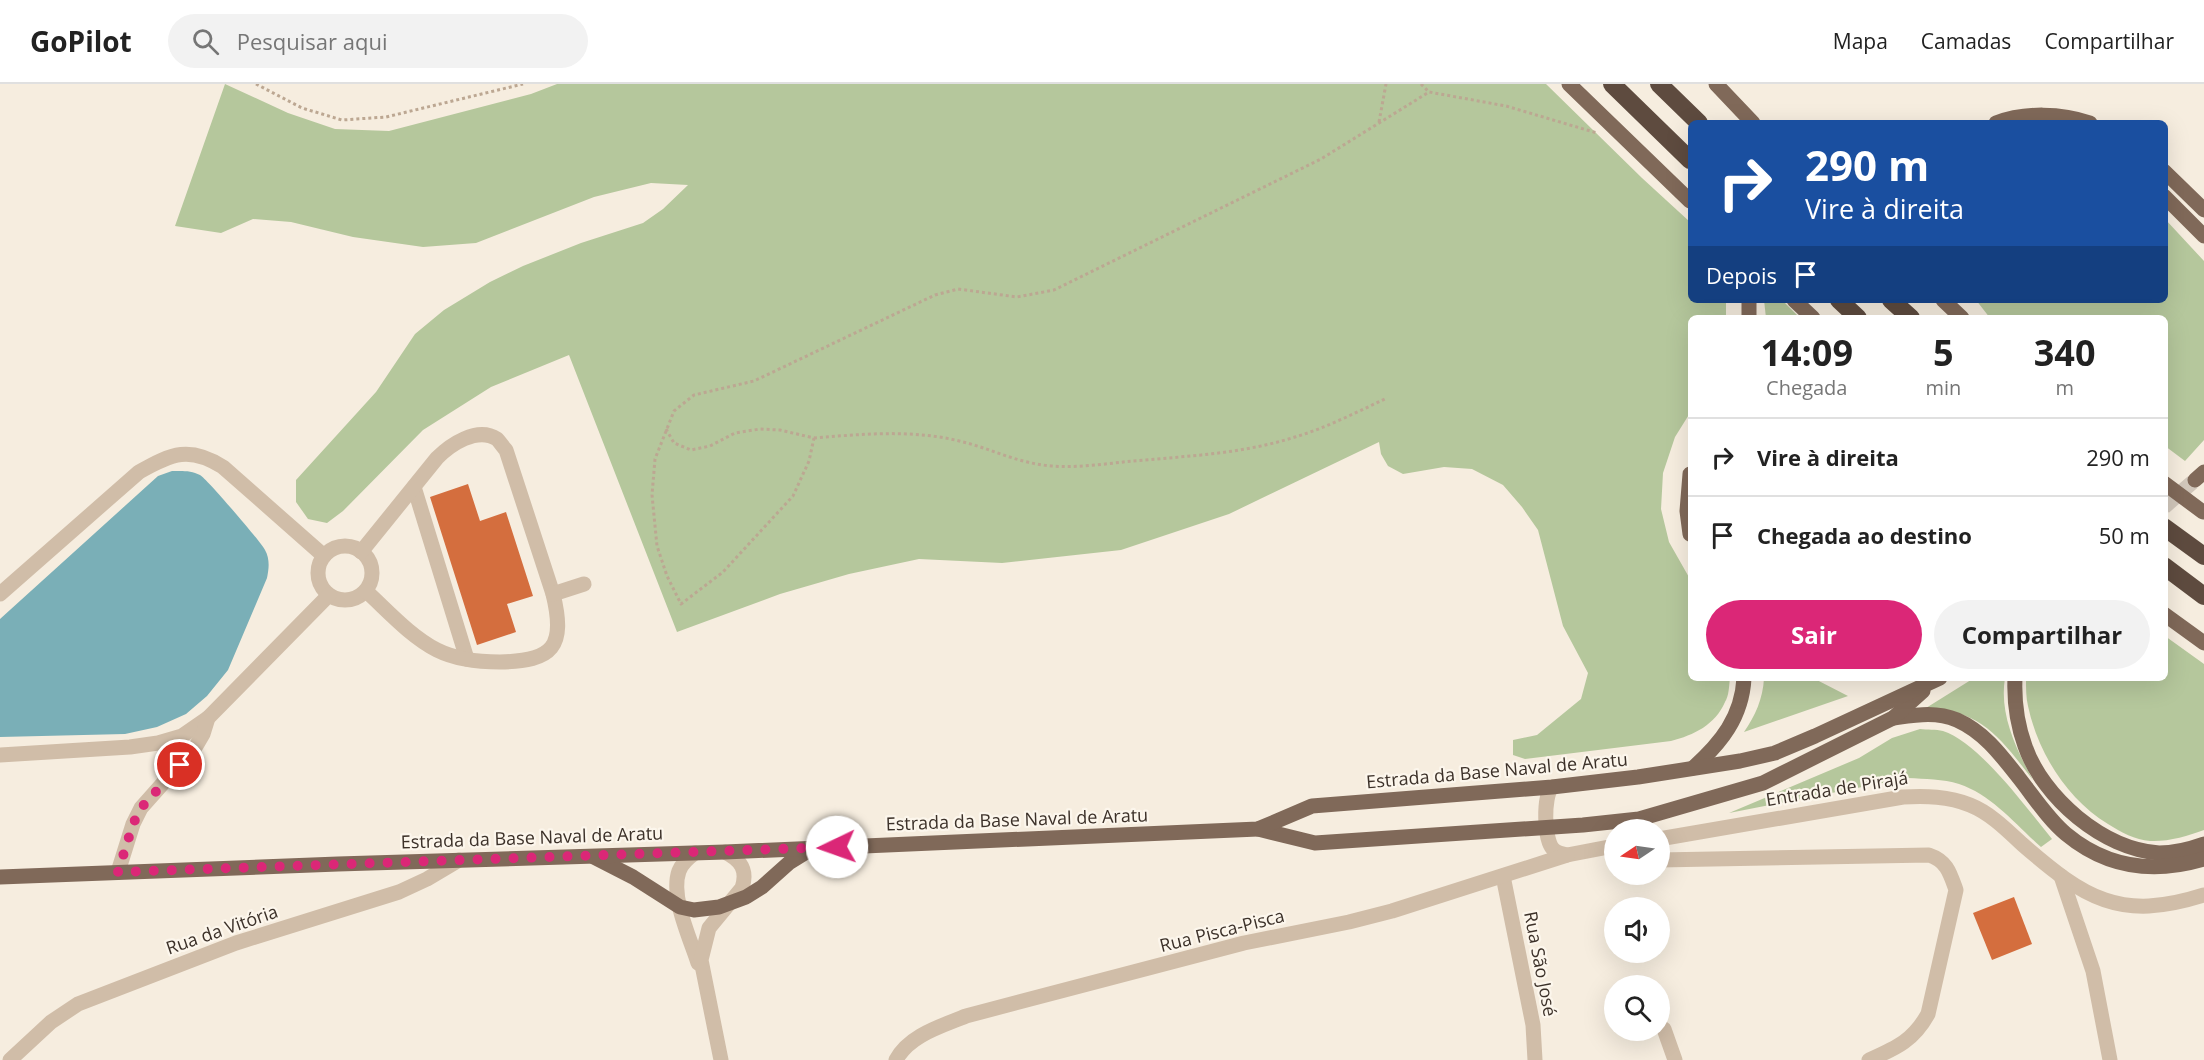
<!DOCTYPE html>
<html lang="pt">
<meta charset="utf-8">
<style>
body{margin:0;font-family:"Open Sans",sans-serif;background:#f2f2f2;color:#222;height:100vh;display:flex;flex-direction:column;font-size:22px;white-space:nowrap}
*{box-sizing:border-box;margin:0}
p{font-size:20px;color:#767676}
.icon{flex:none;width:33px;height:33px;fill:none;stroke:currentColor;stroke-width:2;stroke-linecap:round;stroke-linejoin:round}
.map{position:relative;flex:1;overflow:hidden}
.sheet{position:absolute;left:1688px;top:231px;width:480px;height:366px;display:flex;flex-direction:column;background:#fff;border-radius:9px;box-shadow:0 6px 24px #0002}
.sheet>*{flex:none}
.guide{position:absolute;left:1688px;top:36px;width:480px;height:183px;border-radius:9px;box-shadow:0 6px 24px #0002;background:#1a4fa0;color:#fff;overflow:hidden}
.needle{width:39px;rotate:257deg}
.buttons{position:absolute;left:1604px;top:735px;display:grid;gap:12px}
.buttons a{display:grid;place-items:center;width:66px;height:66px;border-radius:50%;background:#fff;box-shadow:0 6px 24px #0002;font-size:30px}
.pin{position:absolute;display:grid;place-items:center;width:51px;height:51px;color:#fff;margin:-26px;border:3px solid #fff;border-radius:50%;box-shadow:0 2px 6px #0007}
.me{position:absolute;width:66px;margin:-33px;rotate:267deg;stroke-linejoin:round;filter:drop-shadow(0 0 4px #0008)}
.turn{display:flex;align-items:center;gap:21px;height:126px;padding:0 18px;font-size:27px}
.turn .icon{width:78px;height:78px;stroke-width:2.5}
.turn b{display:block;font-size:42px;line-height:51px}
.then{display:flex;align-items:center;height:57px;padding:0 18px;background:#0003;gap:12px;font-size:22px}
.eta{display:flex;justify-content:space-evenly;align-items:center;height:102px;text-align:center}
.eta b{font-size:36px;font-weight:700;line-height:42px}
.primary-button{display:flex;gap:12px;margin-top:auto;padding:12px 18px}
.primary-button a{flex:1;height:69px;border-radius:36px;background:#db2777;color:#fff;font-size:24px;font-weight:700;line-height:69px;text-align:center}
.primary-button a+a{background:#f2f2f2;color:#222}
ul{padding:0;list-style:none}
li{display:flex;align-items:center;gap:18px;height:78px;padding:0 18px;border-top:2px solid #e0e0e0}
li div{flex:1}
li b{display:block;font-size:22px}
li em{font-style:normal}
header{display:flex;align-items:center;gap:36px;box-sizing:border-box;height:84px;padding:0 30px;background:#fff;border-bottom:2px solid #e0e0e0}
header strong{font-size:28px}
nav{display:flex;gap:33px;margin-inline-start:auto;font-size:21px}
.search{width:420px;height:54px;background:#f2f2f2;display:flex;align-items:center;gap:15px;box-sizing:border-box;padding:0 21px;border-radius:33px;color:#767676;font-size:22px}
.map>svg:first-child{display:block}
</style>
<header>
<strong>GoPilot</strong>
<div class="search"><svg class="icon" aria-label="search" viewBox="0 0 24 24"><circle cx="10" cy="10" r="6"/><path d="M15 15l6 6"/></svg>Pesquisar aqui</div>
<nav><a>Mapa</a><a>Camadas</a><a>Compartilhar</a></nav>
</header>
<div class="map">
<svg width="2204" height="976" viewBox="0 0 2204 976">
<rect width="100%" height="100%" fill="#f6eddf"/>
<g fill="#b5c79c">
<path d="M225,0L288,29L335,45L389,47L531,10L557,0H1546L1642,94L1690,138V216H1726V234H1690V329L1675,353L1663,389L1661,425L1669,458L1690,495V594H1730C1729,602 1729,612 1725,618C1715,641 1694,651 1671,657L1525,675L1513,671V656L1537,651L1581,615L1588,589L1563,542L1538,446L1522,423L1503,401L1472,385L1444,383L1403,390L1388,382L1381,370L1379,358L1229,430L1121,466L1002,479L919,475L849,490L780,510L677,548L569,271L491,303L423,346L343,427L327,439L308,435L296,418V396L376,308L415,250L444,226L490,198L523,182L581,159L643,139L663,125L688,101L651,99L594,113L476,159L423,163L353,153L291,138L253,135L221,149L175,142Z"/>
<polygon points="2165,135 2204,177 2204,356 2185,377 2165,362 2164,234 1990,234 1976,216 2164,216"/>
<polygon points="1764,216 1782,216 1800,234 1766,234"/>
<path d="M2165,552L2204,580V746C2188,752 2167,758 2150,757C2135,756 2121,748 2108,740C2067,715 2038,669 2028,622C2026,614 2026,604 2026,595L2164,594Z"/>
<path d="M1764,594H1813L1848,612L1744,648C1755,632 1763,615 1764,594Z"/>
<path d="M1974,594H2005C1999,630 2016,665 2033,696C2001,655 1982,626 1926,624Z"/>
<path d="M1920,645C1927,646 1936,645 1943,647C1979,658 2028,726 2052,755L2041,763C2016,741 1992,711 1959,700C1943,695 1925,695 1908,694L1729,729L1859,674L1892,654Z"/>
</g>
<path fill="#7aafb7" d="M172,387C181,387 191,386 200,391C206,394 261,458 265,466C270,475 269,484 267,494L228,586L207,612L186,630L157,643L125,650L0,653V535L158,392Z"/>
<g fill="#d46e3e">
<polygon points="468,400 480,437 506,428 533,512 507,520 516,548 477,561 430,413"/>
<polygon points="2014,813 2032,860 1992,876 1973,829"/>
</g>
<g fill="none" stroke-linecap="round" stroke-linejoin="round">
<polyline stroke="#d1c7bb" stroke-width="15" stroke-dasharray="15 8" stroke-linecap="butt" points="2164,423 2195,396"/>
<g stroke="#bca792" stroke-width="3" stroke-dasharray="3 3" stroke-linecap="butt">
<polyline points="256,0 302,24 342,36 386,33 523,0"/>
<polyline points="1421,0 1429,8"/>
<polyline points="1379,38 1386,0"/>
<polyline points="666,345 674,359 691,366 710,362 735,349 760,345 780,346 814,354 809,377 793,412 723,488 681,520 667,492 657,462 652,411 655,375 674,327 694,311 754,297 935,211 958,205 1017,213 1054,206 1321,75 1429,8 1506,22 1597,49"/>
<path d="M814,354C863,350 915,345 963,358C988,364 1012,376 1037,380C1068,386 1102,380 1133,377C1187,372 1242,370 1295,353C1326,344 1357,328 1387,314"/>
</g>
<g stroke="#d0bda8" stroke-width="15">
<polyline points="414,403 467,575"/>
<circle cx="345" cy="489" r="27"/>
<path d="M361,468L437,374C450,361 477,342 497,355C500,358 503,363 506,366L553,510C566,563 553,577 500,578C480,578 455,575 437,566C410,552 388,527 366,507"/>
<path d="M0,510L139,388C172,369 190,362 223,383L324,472"/>
<polyline points="553,510 584,500"/>
<polyline points="0,671 130,663 158,659 182,652 208,634"/>
<path d="M1552,703C1543,713 1544,755 1553,765C1557,769 1562,770 1567,771L1614,762"/>
<path d="M1659,755L1903,713C1926,712 1948,712 1970,721C1990,729 2006,745 2022,760C2084,814 2120,838 2204,811"/>
<path d="M695,769C688,774 682,779 679,787C670,812 690,854 698,879"/>
<path d="M1659,776L1929,771C1947,777 1950,789 1956,806L1928,930C1913,957 1896,964 1869,976"/>
<polyline points="118,788 133,740 141,724 196,662 203,650 208,634 329,511"/>
<polyline points="1503,792 1533,941 1535,976"/>
<polyline points="2061,792 2093,887 2110,976"/>
<polyline points="1664,945 1675,976"/>
<polyline points="10,976 51,938 78,920 236,859 399,808 427,795 459,776"/>
<path d="M721,976L701,876L709,844L742,804C748,786 741,776 725,768"/>
<path d="M896,976C909,951 942,942 966,932L1244,859L1349,838L1392,827L1567,771"/>
</g>
<g stroke="#806959" stroke-width="15">
<polyline points="1569,0 1690,117"/>
<polyline points="1716,0 1753,39"/>
<path d="M1996,39C2024,28 2062,29 2090,39"/>
<polyline points="2164,87 2204,126"/>
<polyline points="2164,112 2204,152"/>
<polyline points="1794,216 1813,234"/>
<polyline points="1943,216 1962,234"/>
<polyline points="1749,234 1749,216"/>
<polyline points="1690,390 1687,427 1690,450"/>
<polyline points="2195,396 2204,388"/>
<polyline points="2164,530 2204,559"/>
<path d="M2015,594C2014,617 2017,640 2025,662C2043,714 2103,765 2159,769C2174,769 2190,765 2204,760"/>
<path d="M1893,634C1915,631 1936,627 1957,636C1984,648 2001,671 2019,694C2034,713 2048,735 2066,750C2107,784 2154,790 2204,775"/>
<path d="M1693,684C1721,659 1742,633 1744,594"/>
<polyline points="1258,745 1315,759 1583,741 1639,735 1763,699 1893,634 1923,607"/>
<polyline points="594,773 633,793 680,823 694,826 719,823 746,813 762,803 790,778 811,765"/>
<polyline points="0,793 338,780 725,768 1258,745 1312,722 1552,703 1638,693 1740,677 1775,669 1815,652 1940,594"/>
</g>
<g stroke="#5e4b3f" stroke-width="18">
<polyline points="1612,0 1690,76"/>
<polyline points="1659,0 1699,39"/>
<polyline points="1839,216 1858,234"/>
<polyline points="1891,216 1911,234"/>
<polyline points="2164,443 2204,472"/>
<polyline points="2164,482 2204,512"/>
</g>
<polyline stroke="#806959" stroke-width="15" points="2164,399 2203,428"/>
</g>
<g fill="none" stroke-linecap="round" stroke-linejoin="round">
<polyline stroke="#db2777" stroke-width="10" stroke-dasharray="0 18" points="180,681 141,724 133,740 118,788 837,763"/>
</g>
<g text-anchor="middle" stroke-width="4.5" stroke-linejoin="round" paint-order="stroke">
<g font-size="18" fill="#3c3129" stroke="#fcf6ec">
<text transform="translate(1497 687) rotate(-5)" y="6">Estrada da Base Naval de Aratu</text>
<text transform="translate(1837 705) rotate(-9)" y="6">Entrada de Pirajá</text>
<text transform="translate(1017 736) rotate(-2)" y="6">Estrada da Base Naval de Aratu</text>
<text transform="translate(532 754) rotate(-2)" y="6">Estrada da Base Naval de Aratu</text>
<text transform="translate(222 846) rotate(-19)" y="6">Rua da Vitória</text>
<text transform="translate(1222 847) rotate(-14)" y="6">Rua Pisca-Pisca</text>
<text transform="translate(1540 880) rotate(79)" y="6">Rua São José</text>
</g>
</g>
</svg>
<div class="buttons">
<a><svg class="needle" viewBox="-14 -14 28 28"><path d="M0-13l5 13h-10z" fill="#e53935"/><path d="M0 13l5-13h-10z" fill="#767676"/></svg></a>
<a><svg class="icon" aria-label="sound" viewBox="0 0 24 24"><path d="M4 9h4l5-4v14l-5-4H4zM17 9q2 3 0 6"/></svg></a>
<a><svg class="icon" aria-label="search" viewBox="0 0 24 24"><circle cx="10" cy="10" r="6"/><path d="M15 15l6 6"/></svg></a>
</div>
<div class="pin" style="left:180px;top:681px;background:#d93025"><svg class="icon" aria-label="arrive" viewBox="0 0 24 24"><path d="M6 21V4h12l-3 4 3 4H6"/></svg></div>
<svg class="me" style="left:837px;top:763px" viewBox="-20 -20 40 40"><circle r="19" fill="#fff"/><path d="M0-13L10 11 0 6-10 11z" fill="#db2777"/></svg>
<div class="guide">
<div class="turn"><svg class="icon" aria-label="right" viewBox="0 0 24 24"><path d="M7 20v-9h11M14 6l5 5-5 5"/></svg><div><b>290 m</b>Vire à direita</div></div>
<div class="then">Depois<svg class="icon" aria-label="arrive" viewBox="0 0 24 24"><path d="M6 21V4h12l-3 4 3 4H6"/></svg></div>
</div>
<section class="sheet">
<div class="eta">
<div><b>14:09</b><p>Chegada</p></div>
<div><b>5</b><p>min</p></div>
<div><b>340</b><p>m</p></div>
</div>
<ul>
<li><svg class="icon" aria-label="right" viewBox="0 0 24 24"><path d="M7 20v-9h11M14 6l5 5-5 5"/></svg><div><b>Vire à direita</b></div><em>290 m</em></li>
<li><svg class="icon" aria-label="arrive" viewBox="0 0 24 24"><path d="M6 21V4h12l-3 4 3 4H6"/></svg><div><b>Chegada ao destino</b></div><em>50 m</em></li>
</ul>
<div class="primary-button"><a>Sair</a><a>Compartilhar</a></div>
</section>
</div>
